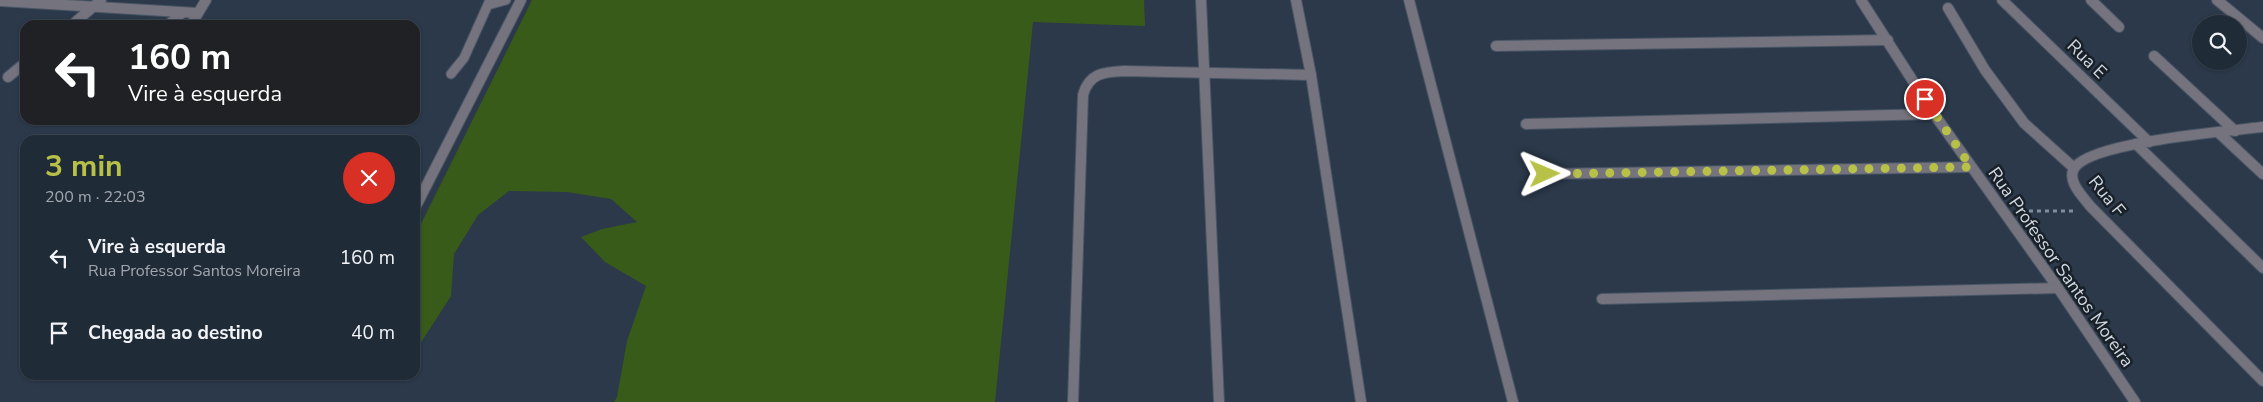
<!DOCTYPE html>
<html lang="pt">
<meta charset="utf-8">
<style>
body{margin:0;font-family:"Nunito Sans",sans-serif;background:#283340;color:#f1f3f6;height:100vh;display:flex;flex-direction:column;font-size:19px;white-space:nowrap}
*{box-sizing:border-box;margin:0}
p{font-size:16px;color:#a2a7ae}
.icon{flex:none;width:28px;height:28px;fill:none;stroke:currentColor;stroke-width:2;stroke-linecap:round;stroke-linejoin:round}
.map{position:relative;flex:1;overflow:hidden}
.panel{position:absolute;left:20px;top:135px;width:400px;height:245px;display:flex;flex-direction:column;background:#202b38;border-radius:15px;box-shadow:0 1px 4px #0004,0 0 0 1px #3d4753}
.panel>*{flex:none}
.hud{position:absolute;left:20px;top:20px;width:400px;height:105px;border-radius:15px;box-shadow:0 1px 4px #0004,0 0 0 1px #3d4753;background:#202124;color:#fff;overflow:hidden}
.tools{position:absolute;left:2192px;top:15px;display:grid;gap:10px}
.tools a{display:grid;place-items:center;width:55px;height:55px;border-radius:50%;background:#202b38;box-shadow:0 1px 4px #0004,0 0 0 1px #3d4753;font-size:25px}
.pin{position:absolute;display:grid;place-items:center;width:42px;height:42px;color:#fff;margin:-21px;border:2px solid #fff;border-radius:50%;box-shadow:0 1px 5px #0007}
.me{position:absolute;width:55px;margin:-28px;rotate:89deg;stroke-linejoin:round;filter:drop-shadow(0 0 4px #0008)}
.turn{display:flex;align-items:center;gap:18px;height:105px;padding:0 25px;font-size:22px}
.turn .icon{width:65px;height:65px;stroke-width:2.5}
.turn b{display:block;font-size:35px;line-height:42px}
.round{display:grid;place-items:center;flex:none;width:52px;height:52px;border-radius:26px;background:#283340}
.head{display:flex;align-items:center;justify-content:space-between;height:85px;padding:0 25px}
h1{font-size:30px;font-weight:700;line-height:38px;color:#b8c147}
ul{padding:0;list-style:none}
li{display:flex;align-items:center;gap:15px;height:75px;padding:0 25px}
li div{flex:1}
li b{display:block;font-size:19px}
li em{font-style:normal}
.map>svg:first-child{display:block}
</style>
<div class="map">
<svg width="2263" height="402" viewBox="0 0 2263 402">
<rect width="100%" height="100%" fill="#2b394a"/>
<polygon fill="#395b1a" points="532,0 1144,0 1145,26 1033,22 995,402 614,402 617,397 627,341 646,286 605,262 581,237 602,229 637,222 611,199 567,192 509,191 478,215 454,254 451,296 418,347 415,347 415,236"/>
<g fill="none" stroke-linecap="round" stroke-linejoin="round">
<g stroke="#485565" stroke-width="11">
<g id="service">
<polyline points="488,5 506,0"/>
<polyline points="451,74 464,58 490,0"/>
</g>
</g>
<g stroke="#485565" stroke-width="12">
<g id="minor">
<polyline points="1201,0 1219,402"/>
<polyline points="1296,0 1311,75 1361,402"/>
<polyline points="1409,0 1513,402"/>
<polyline points="1861,0 1934,114 2058,288 2135,402"/>
<polyline points="2002,0 2149,142"/>
<polyline points="2091,0 2119,27"/>
<polyline points="2217,0 2263,38"/>
<polyline points="0,1 197,13"/>
<polyline points="1948,8 1985,70 2024,123 2074,168"/>
<polyline points="72,25 101,0"/>
<polyline points="168,25 182,13"/>
<polyline points="191,25 206,0"/>
<polyline points="1496,46 1888,40"/>
<polyline points="2154,56 2235,131"/>
<polyline points="8,77 25,63"/>
<polyline points="1526,124 1934,114"/>
<path d="M2263,127C2228,131 2094,142 2075,167C2065,180 2084,198 2091,207L2263,381"/>
<polyline points="2219,133 2263,174"/>
<polyline points="2136,144 2263,268"/>
<polyline points="1545,174 1971,167"/>
<polyline points="415,208 521,0"/>
<polyline points="1602,299 2058,288"/>
<path d="M1073,402L1083,95C1089,73 1104,72 1124,71L1311,75"/>
</g>
</g>
<polyline stroke="#818d9a" stroke-width="3" stroke-dasharray="4 4" stroke-linecap="butt" points="2021,211 2077,211"/>
<use href="#service" stroke="#75737d" stroke-width="9"/>
<use href="#minor" stroke="#75737d" stroke-width="10"/>
</g>
<g fill="none" stroke-linecap="round" stroke-linejoin="round">
<polyline stroke="#b8c147" stroke-width="9" stroke-dasharray="0 16.2" points="1545,174 1971,167 1925,99"/>
</g>
<g text-anchor="middle" stroke-width="5" stroke-linejoin="round" paint-order="stroke">
<g font-size="18" fill="#ced7e2" stroke="#192027">
<text transform="translate(2087 59) rotate(44)" y="6">Rua E</text>
<text transform="translate(2107 196) rotate(51)" y="6">Rua F</text>
<text transform="translate(2061 267) rotate(55)" y="6">Rua Professor Santos Moreira</text>
</g>
</g>
</svg>
<div class="tools">
<a><svg class="icon" aria-label="search" viewBox="0 0 24 24"><circle cx="10" cy="10" r="6"/><path d="M15 15l6 6"/></svg></a>
</div>
<div class="pin" style="left:1925px;top:99px;background:#d93025"><svg class="icon" aria-label="arrive" viewBox="0 0 24 24"><path d="M6 21V4h12l-3 4 3 4H6"/></svg></div>
<svg class="me" style="left:1545px;top:174px" viewBox="-20 -20 40 40"><path d="M0-17L14 15 0 8-14 15z" fill="#b8c147" stroke="#fff" stroke-width="4"/></svg>
<div class="hud">
<div class="turn"><svg class="icon" aria-label="left" viewBox="0 0 24 24"><path d="M17 20v-9H6M10 6l-5 5 5 5"/></svg><div><b>160 m</b>Vire à esquerda</div></div>
</div>
<section class="panel">
<div class="head"><div><h1>3 min</h1><p>200 m · 22:03</p></div><a class="round" style="background:#d93025;color:#fff"><svg class="icon" aria-label="close" viewBox="0 0 24 24"><path d="M6 6l12 12M18 6L6 18"/></svg></a></div>
<ul>
<li><svg class="icon" aria-label="left" viewBox="0 0 24 24"><path d="M17 20v-9H6M10 6l-5 5 5 5"/></svg><div><b>Vire à esquerda</b><p>Rua Professor Santos Moreira</p></div><em>160 m</em></li>
<li><svg class="icon" aria-label="arrive" viewBox="0 0 24 24"><path d="M6 21V4h12l-3 4 3 4H6"/></svg><div><b>Chegada ao destino</b></div><em>40 m</em></li>
</ul>
</section>
</div>
